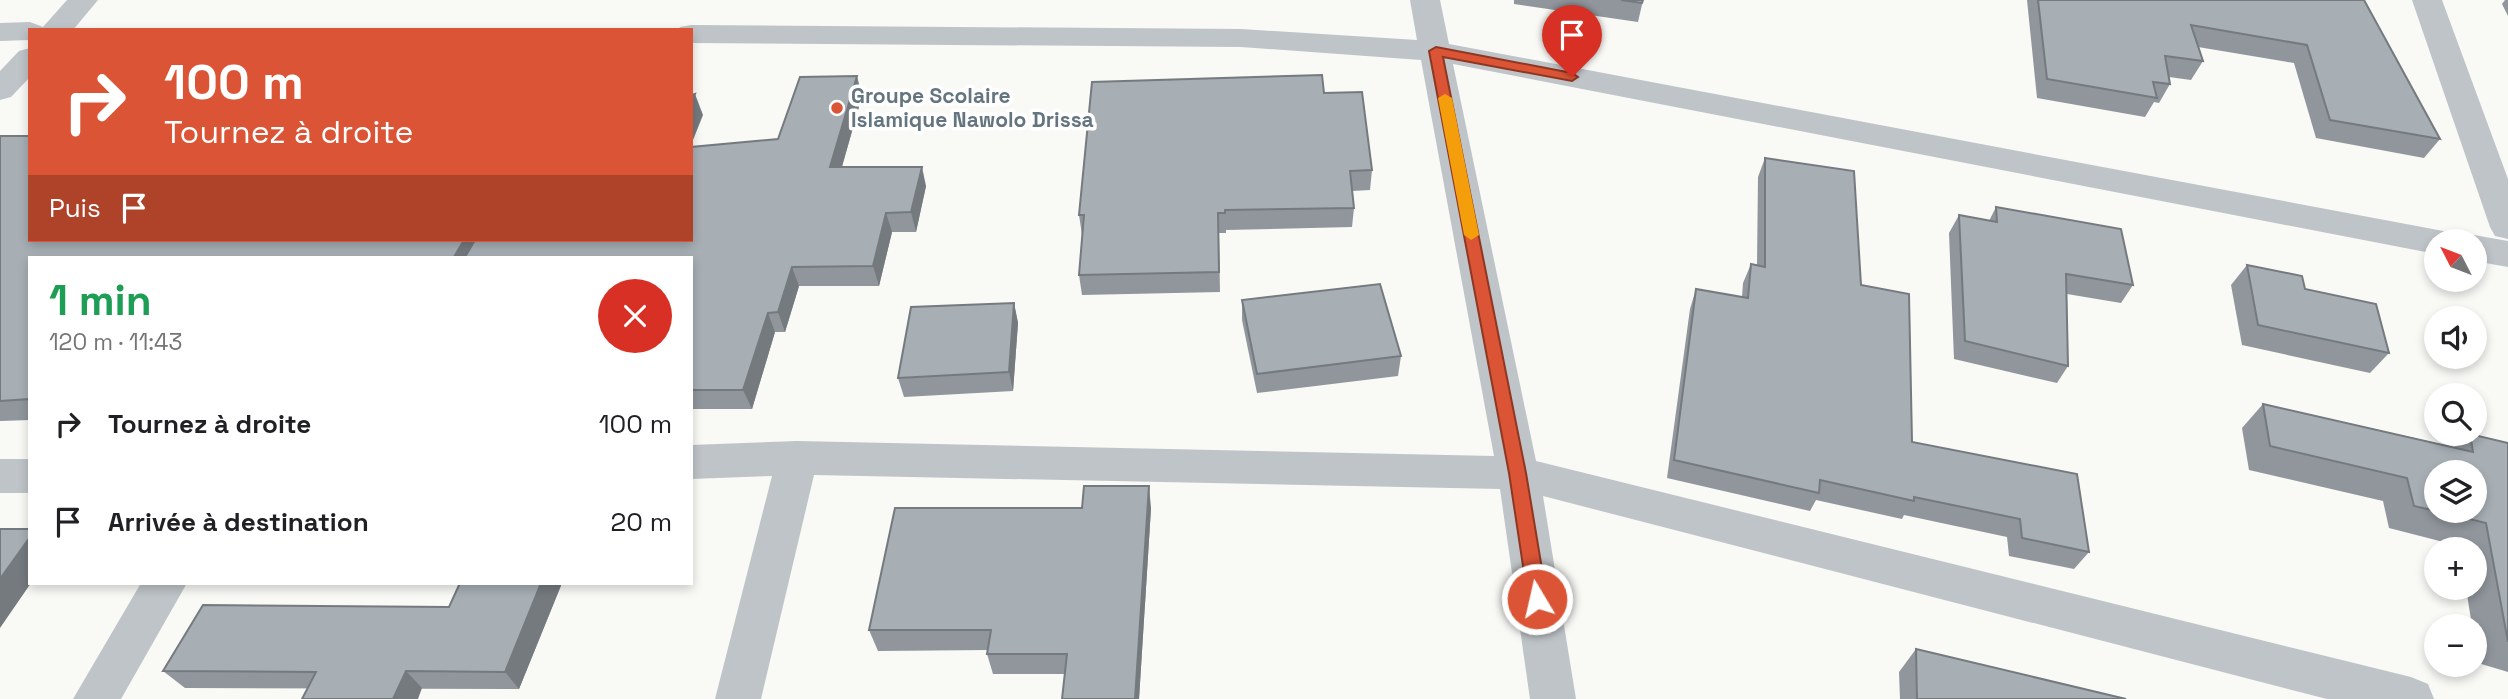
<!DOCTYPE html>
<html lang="fr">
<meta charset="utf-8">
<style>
body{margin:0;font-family:"Space Grotesk",sans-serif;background:#f2f2f2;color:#202124;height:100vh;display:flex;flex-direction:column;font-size:26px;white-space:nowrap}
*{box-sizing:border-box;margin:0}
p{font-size:23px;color:#757577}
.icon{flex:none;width:38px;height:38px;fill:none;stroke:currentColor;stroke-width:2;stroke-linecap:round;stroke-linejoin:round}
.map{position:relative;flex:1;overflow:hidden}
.details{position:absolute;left:28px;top:256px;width:665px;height:329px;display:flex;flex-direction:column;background:#fff;border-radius:0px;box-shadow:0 4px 10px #0003}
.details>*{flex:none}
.top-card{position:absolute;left:28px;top:28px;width:665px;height:214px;border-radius:0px;box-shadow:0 4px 10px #0003;background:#da5435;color:#fff;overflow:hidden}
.needle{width:46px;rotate:312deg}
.buttons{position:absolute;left:2424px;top:229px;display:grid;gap:14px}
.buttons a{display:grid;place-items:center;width:63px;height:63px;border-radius:50%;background:#fff;box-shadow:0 4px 10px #0003;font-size:35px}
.pin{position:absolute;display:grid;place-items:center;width:60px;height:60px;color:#fff;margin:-72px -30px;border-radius:50% 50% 50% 0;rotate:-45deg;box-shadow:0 0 7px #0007}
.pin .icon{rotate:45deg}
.me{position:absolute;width:77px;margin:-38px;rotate:351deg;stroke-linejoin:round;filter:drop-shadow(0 0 5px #0008)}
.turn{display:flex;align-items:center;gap:24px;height:147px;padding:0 21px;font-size:32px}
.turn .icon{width:91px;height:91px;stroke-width:2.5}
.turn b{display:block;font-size:49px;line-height:60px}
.then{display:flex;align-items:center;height:66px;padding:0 21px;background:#0003;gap:14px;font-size:26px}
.round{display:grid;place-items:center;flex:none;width:74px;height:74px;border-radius:37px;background:#f2f2f2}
.headline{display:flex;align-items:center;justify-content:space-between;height:119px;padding:0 21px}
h1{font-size:42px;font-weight:700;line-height:52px;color:#1e9e55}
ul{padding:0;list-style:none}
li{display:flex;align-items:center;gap:21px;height:98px;padding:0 21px}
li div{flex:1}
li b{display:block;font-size:26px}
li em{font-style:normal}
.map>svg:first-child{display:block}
</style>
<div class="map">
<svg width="2508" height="699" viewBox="0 0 2508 699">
<rect width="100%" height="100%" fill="#f9f9f6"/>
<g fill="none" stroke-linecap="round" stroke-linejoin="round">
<g fill="#bfc4c8" fill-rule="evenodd">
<polygon points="67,0 98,0 73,30 30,30 30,40 0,41 0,23 30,22 43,27"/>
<polygon points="1410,0 1440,0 1449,44 2454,233 2459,242 2436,242 2436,254 1453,64 1536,461 2411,677 2428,684 2434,699 2327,699 1543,496 1576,699 1530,699 1500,489 814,475 761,699 715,699 772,476 691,479 691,445 797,441 1494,456 1421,60 1241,47 691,43 691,30 678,30 680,27 691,25 1241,29 1417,40"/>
<polygon points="2412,0 2442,0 2508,179 2508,239 2495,236 2490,227"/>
<polygon points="30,48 30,77 11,97 0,100 0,71 19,51"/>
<polygon points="2474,235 2508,241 2508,267 2474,261 2474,242 2460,242"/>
<rect x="0" y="459" width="30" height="34"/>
<polygon points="141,583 187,583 121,699 73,699"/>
</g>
</g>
<g fill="#90969c">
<polygon points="1514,0 1643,0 1638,22 1514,4"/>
<polygon points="2027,0 2364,0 2440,139 2424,158 2316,138 2294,63 2198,47 2203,61 2191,80 2169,77 2170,84 2159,103 2154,102 2145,117 2037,98"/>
<polygon points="2505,0 2508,0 2508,16 2502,4"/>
<polygon points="1324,93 1372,170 1370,190 1352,191 1354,208 1352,227 1226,230 1226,233 1219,233 1220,292 1082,295 1079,275 1082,235 1079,215"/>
<polygon points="862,96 842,167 926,186 916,232 892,232 879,286 799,286 785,332 775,332 752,409 691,409 691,257 30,257 30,420 0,421 0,136 30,240 691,240 778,139"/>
<polygon points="1765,158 1861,285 1912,442 2089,552 2074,569 2009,556 2007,537 1904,515 1902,519 1816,500 1810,511 1667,478 1690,309 1696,289 1742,297 1743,283 1751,264 1757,265 1758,177"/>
<polygon points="1996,207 2133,285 2121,303 2067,294 2068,366 2057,383 1954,359 1949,233 1959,215 1989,221"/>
<polygon points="2247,265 2389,353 2370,373 2242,345 2231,285"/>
<polygon points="1242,300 1401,356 1398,376 1257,393 1242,320"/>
<polygon points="1014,303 1018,323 1013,391 904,397 898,378"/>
<polygon points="2263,404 2454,447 2469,434 2473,434 2508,443 2508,672 2478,663 2474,641 2474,626 2472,626 2466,588 2474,588 2474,550 2460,550 2459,546 2389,528 2383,501 2249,470 2242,428"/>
<polygon points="1151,508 1139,699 1062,699 1065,674 993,674 987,654 988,650 878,651 869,630"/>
<polygon points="460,583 562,583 519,689 185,688 163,671 449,607"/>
<polygon points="1916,649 2126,699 1900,699 1899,672"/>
</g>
<g fill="#757a7f">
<polygon points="857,76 862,96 836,187 830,167"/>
<polygon points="695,94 703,115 691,145 691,104"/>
<polygon points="922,167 926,186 916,232 911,212"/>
<polygon points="886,213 892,232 879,286 873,266"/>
<polygon points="464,240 486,240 477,257 454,257"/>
<polygon points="792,267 799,286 785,332 778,312"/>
<polygon points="1014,303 1018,323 1013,391 1009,372"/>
<polygon points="768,313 775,332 752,409 743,390"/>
<polygon points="1149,486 1151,508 1139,699 1135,699"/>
<polygon points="30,537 30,583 31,583 0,628 0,579"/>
<polygon points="541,583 562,583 519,689 505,672"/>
<polygon points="406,671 422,688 418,699 393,699"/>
</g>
<g fill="#a7afb5" stroke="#757a7f" stroke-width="2">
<polygon points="1621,0 1643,0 1642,3"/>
<polygon points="2038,0 2364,0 2440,139 2330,120 2307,45 2191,25 2203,61 2165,56 2170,84 2153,82 2157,98 2047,79"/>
<polygon points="1322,75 1324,93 1362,92 1372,170 1350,171 1354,208 1225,210 1225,213 1218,213 1219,272 1079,275 1084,215 1079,215 1092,82"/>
<polygon points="857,76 830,167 922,167 911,212 886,213 873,266 792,267 778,312 768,313 743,390 691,390 691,257 465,257 475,240 691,240 691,147 778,139 800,77"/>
<polygon points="695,94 691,104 691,95"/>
<polygon points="0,136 30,136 30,240 464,240 454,257 30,257 30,399 0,401"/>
<polygon points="1765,158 1854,171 1861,285 1909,294 1912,442 2077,474 2089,552 2022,538 2020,519 1914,497 1914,501 1820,480 1819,493 1674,460 1696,289 1748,298 1751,264 1765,267"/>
<polygon points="1996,207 2121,229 2133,285 2066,274 2068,366 1965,341 1959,215 1997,222"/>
<polygon points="2247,265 2302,276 2305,289 2376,304 2389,353 2258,325"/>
<polygon points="1380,284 1401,356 1257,374 1242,300"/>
<polygon points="1014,303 1009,372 898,378 911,307"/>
<polygon points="2263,404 2473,452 2470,434 2508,443 2508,642 2486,523 2437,511 2474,511 2474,472 2436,472 2436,511 2414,506 2407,478 2270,446"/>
<polygon points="1084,486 1149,486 1135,699 1062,699 1067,654 987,654 991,630 869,630 895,508 1082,508"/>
<polygon points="0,529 30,529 30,537 0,579"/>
<polygon points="460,583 541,583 505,672 406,671 393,699 302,699 316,672 163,671 203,605 449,607"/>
<polygon points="1916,649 2126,699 1917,699"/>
</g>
<polygon fill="#da5435" stroke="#8e3722" stroke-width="2" points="1436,47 1572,73 1578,77 1572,81 1443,57 1526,473 1547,599 1544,604 1537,607 1531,604 1528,599 1509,473 1429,51"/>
<polygon fill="#f59e0b" points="1445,94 1452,98 1479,235 1471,240 1464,235 1438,98"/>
<circle fill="#da5435" stroke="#fff" stroke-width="2.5" cx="837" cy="108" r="7"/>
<g text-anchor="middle" stroke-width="7" stroke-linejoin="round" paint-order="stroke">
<g font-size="21" font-weight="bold" fill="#657580" stroke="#fff" text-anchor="start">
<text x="851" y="103">Groupe Scolaire<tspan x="851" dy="24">Islamique Nawolo Drissa</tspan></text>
</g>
</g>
</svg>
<div class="buttons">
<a><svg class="needle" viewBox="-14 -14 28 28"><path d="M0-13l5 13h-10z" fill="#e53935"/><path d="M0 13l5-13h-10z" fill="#757577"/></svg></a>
<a><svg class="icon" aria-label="sound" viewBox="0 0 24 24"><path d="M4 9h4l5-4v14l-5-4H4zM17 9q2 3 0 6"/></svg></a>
<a><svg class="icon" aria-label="search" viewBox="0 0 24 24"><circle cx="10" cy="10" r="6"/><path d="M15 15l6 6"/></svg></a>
<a><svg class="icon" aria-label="layers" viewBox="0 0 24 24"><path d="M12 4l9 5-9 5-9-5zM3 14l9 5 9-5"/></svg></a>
<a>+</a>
<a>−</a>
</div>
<div class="pin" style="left:1572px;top:77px;background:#d93025"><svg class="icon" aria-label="arrive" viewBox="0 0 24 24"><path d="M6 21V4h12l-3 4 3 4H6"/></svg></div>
<svg class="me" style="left:1537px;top:599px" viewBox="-20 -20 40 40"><circle r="17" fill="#da5435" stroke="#fff" stroke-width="3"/><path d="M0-11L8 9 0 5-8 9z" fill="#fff"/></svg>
<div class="top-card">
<div class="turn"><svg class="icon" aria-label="right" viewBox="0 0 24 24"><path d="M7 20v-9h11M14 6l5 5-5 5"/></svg><div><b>100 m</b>Tournez à droite</div></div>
<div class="then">Puis<svg class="icon" aria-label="arrive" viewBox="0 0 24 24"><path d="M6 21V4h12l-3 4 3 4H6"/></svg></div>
</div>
<section class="details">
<div class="headline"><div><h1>1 min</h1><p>120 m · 11:43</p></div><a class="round" style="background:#d93025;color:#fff"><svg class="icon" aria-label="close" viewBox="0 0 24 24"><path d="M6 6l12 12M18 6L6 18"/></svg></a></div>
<ul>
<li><svg class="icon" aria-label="right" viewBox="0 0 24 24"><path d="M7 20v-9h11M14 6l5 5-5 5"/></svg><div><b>Tournez à droite</b></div><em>100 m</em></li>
<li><svg class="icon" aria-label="arrive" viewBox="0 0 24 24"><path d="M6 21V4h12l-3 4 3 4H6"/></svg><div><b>Arrivée à destination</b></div><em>20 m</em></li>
</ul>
</section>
</div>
